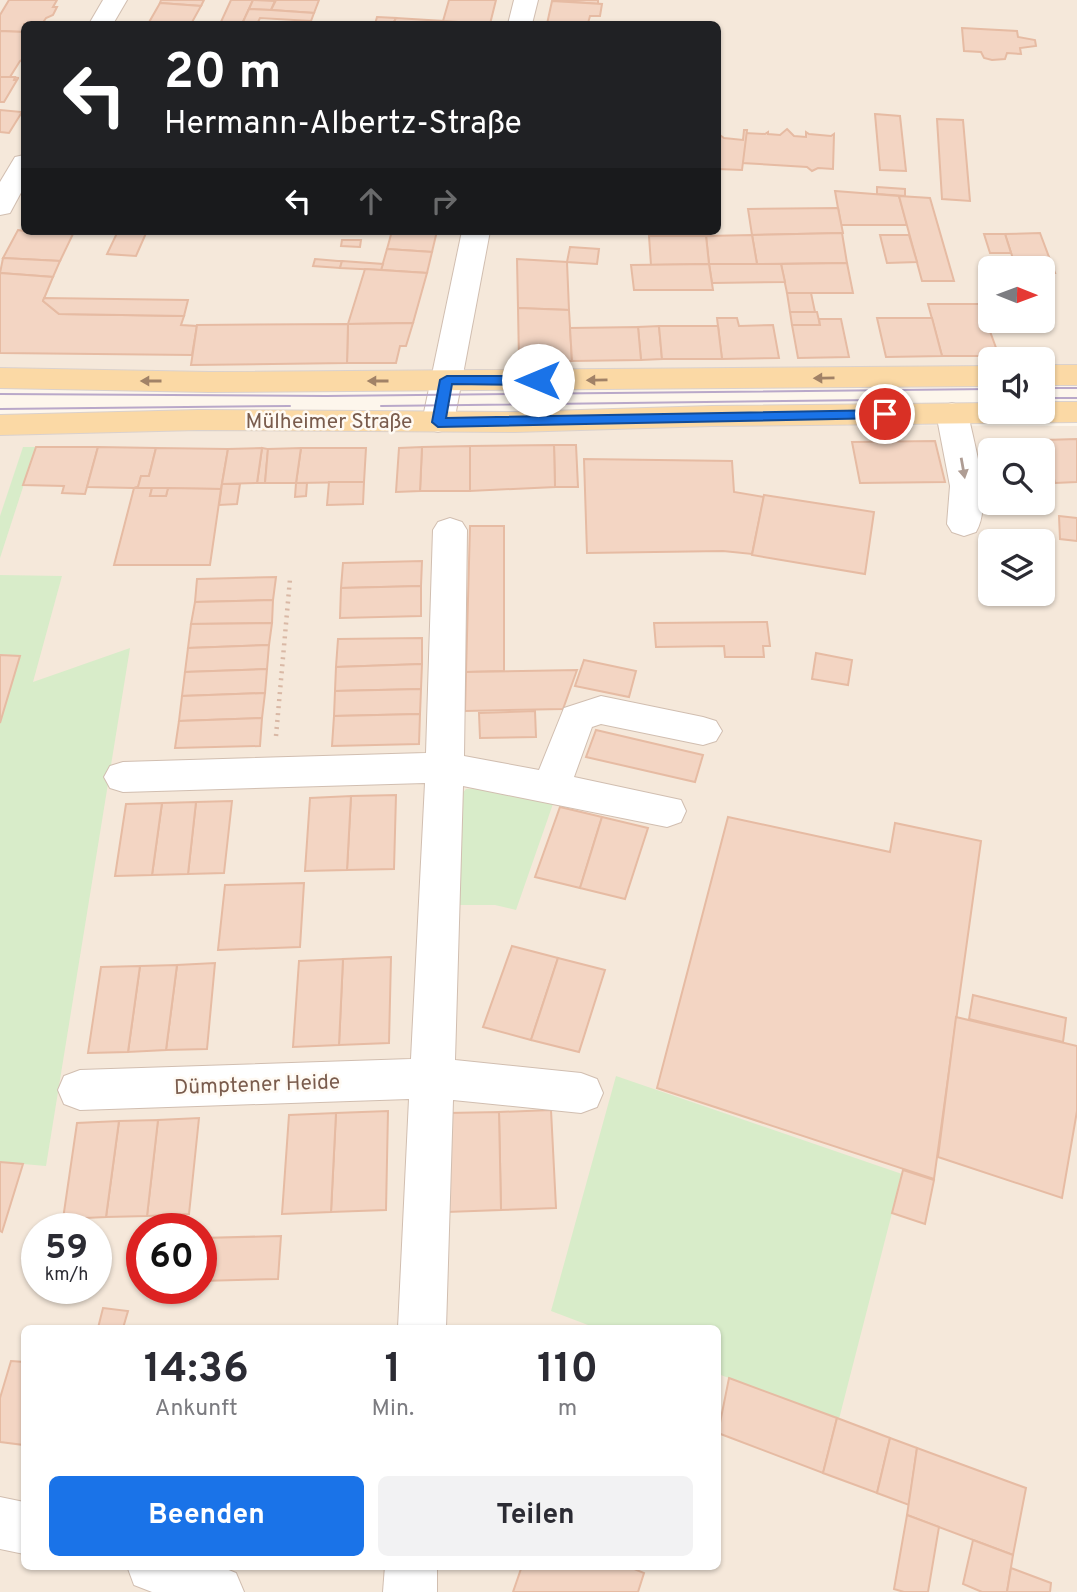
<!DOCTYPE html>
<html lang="de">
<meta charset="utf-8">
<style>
body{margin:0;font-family:Overpass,sans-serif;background:#f2f2f3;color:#2b2b33;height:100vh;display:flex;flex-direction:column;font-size:26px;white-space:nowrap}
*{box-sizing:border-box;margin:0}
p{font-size:23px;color:#7c7c81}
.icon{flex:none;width:38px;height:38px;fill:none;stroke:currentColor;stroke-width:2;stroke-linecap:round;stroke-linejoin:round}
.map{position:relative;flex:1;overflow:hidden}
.details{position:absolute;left:21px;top:1325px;width:700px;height:245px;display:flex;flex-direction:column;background:#fff;border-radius:10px;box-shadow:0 2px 5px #0004}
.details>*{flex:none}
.hud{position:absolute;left:21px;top:21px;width:700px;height:214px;border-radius:10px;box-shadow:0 2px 5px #0004;background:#202124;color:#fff;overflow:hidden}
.needle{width:46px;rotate:91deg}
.fabs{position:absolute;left:978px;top:256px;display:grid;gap:14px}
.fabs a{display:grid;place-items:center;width:77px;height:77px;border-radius:10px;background:#fff;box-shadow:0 2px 5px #0004;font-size:35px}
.speed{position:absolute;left:21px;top:1213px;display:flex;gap:14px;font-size:35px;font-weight:700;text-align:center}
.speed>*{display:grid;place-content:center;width:91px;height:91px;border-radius:50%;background:#fff;box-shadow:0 2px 5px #0004;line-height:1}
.speed small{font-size:18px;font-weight:400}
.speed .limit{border:10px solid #d22;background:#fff;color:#111}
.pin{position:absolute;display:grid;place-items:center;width:60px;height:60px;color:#fff;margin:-30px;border:4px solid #fff;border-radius:50%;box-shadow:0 2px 7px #0007}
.me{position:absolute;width:77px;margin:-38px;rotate:270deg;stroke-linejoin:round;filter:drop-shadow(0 0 5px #0008)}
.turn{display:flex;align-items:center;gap:24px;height:147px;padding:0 28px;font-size:32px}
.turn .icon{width:91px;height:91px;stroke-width:2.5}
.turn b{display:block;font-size:49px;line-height:60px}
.lanes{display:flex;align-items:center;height:66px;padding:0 28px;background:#0003;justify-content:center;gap:35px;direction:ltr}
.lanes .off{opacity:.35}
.eta{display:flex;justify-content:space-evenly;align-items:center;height:119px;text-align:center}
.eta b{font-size:42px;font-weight:700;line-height:49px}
.cta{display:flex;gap:14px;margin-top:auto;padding:14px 28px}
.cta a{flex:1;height:80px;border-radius:10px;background:#1a73e8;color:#fff;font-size:28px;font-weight:700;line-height:80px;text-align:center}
.cta a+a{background:#f2f2f3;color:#2b2b33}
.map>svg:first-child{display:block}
</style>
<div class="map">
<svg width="1077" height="1592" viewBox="0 0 1077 1592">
<rect width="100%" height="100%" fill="#fdf6ec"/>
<g fill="#f5e8da" fill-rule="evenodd">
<path d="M0,0H1077V364L1043,365V359H990V367L522,381L0,378ZM24,24H718V231H24ZM990,268H1043V320H990Z"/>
<path d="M0,420L1077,426V1592H0ZM990,450H1043V502H990ZM990,541H1043V593H990ZM37,1228H96V1288H37ZM142,1228H201V1288H142ZM24,1328H718V1566H24Z"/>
</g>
<g fill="#d8ecc9">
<polygon points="23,447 36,447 0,558 0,516"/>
<polygon points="0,575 62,576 33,682 130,648 46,1166 0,1162 0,723 20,656 0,654"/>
<polygon points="486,787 554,801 516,910 495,905 459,905 460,796 466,789"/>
<polygon points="616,1076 902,1174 839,1419 718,1374 718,1328 596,1328 551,1311"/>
</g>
<g fill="#f3d5c3" stroke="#e6bba3" stroke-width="2">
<polygon points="9,0 57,0 53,7 57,7 53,15 46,18 42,24 24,24 24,32 0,31 0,15"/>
<polygon points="161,0 204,0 201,6 160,3"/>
<polygon points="231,0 253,0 242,24 220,24"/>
<polygon points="253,0 254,0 275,1 271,10 249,9"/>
<polygon points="276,0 319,0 314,13 271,10"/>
<polygon points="449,0 496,0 490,24 443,21"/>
<polygon points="552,0 598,0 598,4"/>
<polygon points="552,1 602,4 600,16 590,16 588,23 598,24 547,24"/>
<polygon points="160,3 201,6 191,24 148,24"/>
<polygon points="249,9 271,10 314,13 311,21 260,18 257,24 242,24"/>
<polygon points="377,17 396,18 393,24 375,24"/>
<polygon points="396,18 443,21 442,24 393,24"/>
<polygon points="962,28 1017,31 1018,37 1035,40 1036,46 1020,48 1021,54 1007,53 1005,59 992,60 984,58 981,52 964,51"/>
<polygon points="0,31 24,32 24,59 20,61 10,77 19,78 0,77"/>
<polygon points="0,77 15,77 14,80 17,80 4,102 0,102"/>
<polygon points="0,110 22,112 9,133 0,132"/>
<polygon points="875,114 900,116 906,171 880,170"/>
<polygon points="937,119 963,120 970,201 942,199"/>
<polygon points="787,129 794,136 806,137 806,132 809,134 831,136 834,134 833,169 818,168 812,171 807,167 742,163 745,133 765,134 768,132 768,134 780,135"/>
<polygon points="744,130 747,130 742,170 718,169 718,138 721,136 724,138 743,140"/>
<polygon points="877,187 905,189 905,196 877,194"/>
<polygon points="835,191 899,196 907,225 841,225"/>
<polygon points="899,196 930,198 954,281 922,281"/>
<polygon points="838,208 843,233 752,235 748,209"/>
<polygon points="18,230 24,231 73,234 60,261 3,258"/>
<polygon points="118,231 147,231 136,256 107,254"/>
<polygon points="392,231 437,231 432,252 387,249"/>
<polygon points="842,233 847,263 757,264 752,235"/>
<polygon points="1040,233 1055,273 1043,273 1043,268 1016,268 1005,234"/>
<polygon points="984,234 1005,234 1011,253 990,253"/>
<polygon points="752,235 757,264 709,264 706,236"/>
<polygon points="880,235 909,235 917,262 887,263"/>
<polygon points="649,236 706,236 709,264 651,265"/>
<polygon points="342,240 361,240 360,247 341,246"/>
<polygon points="570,247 599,249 597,264 567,262"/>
<polygon points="387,249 432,252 427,273 381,270"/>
<polygon points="3,258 60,261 53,277 0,273"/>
<polygon points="315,259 338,261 342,261 340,268 313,266"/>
<polygon points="517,259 567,262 569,310 518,308"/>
<polygon points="342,261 383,264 381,270 340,268"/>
<polygon points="847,263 853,293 787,293 781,264"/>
<polygon points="709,264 781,264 785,282 712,283"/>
<polygon points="709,264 713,290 634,290 631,265"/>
<polygon points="365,269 427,273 413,323 348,324"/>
<polygon points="0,273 53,277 43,301 59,314 184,316 181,325 197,326 192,355 0,353"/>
<polygon points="787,293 811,293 815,312 790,312"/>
<polygon points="44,298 188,300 184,316 59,314 43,301"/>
<polygon points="928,304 980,304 999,356 942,356"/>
<polygon points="518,308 569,310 572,361 519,361"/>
<polygon points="790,312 817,312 820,325 792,325"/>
<polygon points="717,318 737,318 739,326 773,325 779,358 722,359"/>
<polygon points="877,318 932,318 942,356 886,357"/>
<polygon points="819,319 841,319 849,357 798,358 792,325 820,325"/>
<polygon points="413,323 406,346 400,346 396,363 347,363 348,324"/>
<polygon points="348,324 347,363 191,365 197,325"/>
<polygon points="659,326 662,359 641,360 638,327"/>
<polygon points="659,326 718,326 722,359 662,359"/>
<polygon points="638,327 641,360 572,361 570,328"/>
<polygon points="1077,439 1077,482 1055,483 1044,440"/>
<polygon points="935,441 945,482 860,483 852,442"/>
<polygon points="554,445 576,445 578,487 555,487"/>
<polygon points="554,445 555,487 470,491 470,446"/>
<polygon points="470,446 470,491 420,491 422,447"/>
<polygon points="36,447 98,447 85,494 62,493 64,486 23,485"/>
<polygon points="98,447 156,448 149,476 141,476 138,487 134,488 87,487"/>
<polygon points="422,447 420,491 396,492 399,448"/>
<polygon points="156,448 228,449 221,489 134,488 138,487 141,476 149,476"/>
<polygon points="262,448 268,449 265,483 257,483"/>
<polygon points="262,448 257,483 222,484 228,449"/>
<polygon points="301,448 366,448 364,482 296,483"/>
<polygon points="301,448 296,483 265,483 268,449"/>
<polygon points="584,459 732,461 734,492 764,497 752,554 723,551 587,553"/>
<polygon points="329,482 364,482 363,504 327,505"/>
<polygon points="296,483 307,483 306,496 295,497"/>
<polygon points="222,484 240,484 237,504 219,505"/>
<polygon points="134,488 152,488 150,496 166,496 168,488 221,489 210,565 114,565"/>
<polygon points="152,488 168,488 166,496 150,496"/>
<polygon points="764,495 874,512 865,574 752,555"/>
<polygon points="1059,516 1077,518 1077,541 1060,539"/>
<polygon points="470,526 504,526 504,671 466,672"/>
<polygon points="422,561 421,586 341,588 343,563"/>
<polygon points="276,577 273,600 195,602 197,579"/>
<polygon points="421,586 421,616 340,618 341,588"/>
<polygon points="273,600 272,623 191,624 195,602"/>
<polygon points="767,622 770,646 763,646 764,657 725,657 724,646 656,647 654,623"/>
<polygon points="272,623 269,645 188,648 191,624"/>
<polygon points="422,638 422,664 336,667 338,639"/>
<polygon points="269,645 267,669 185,672 188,648"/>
<polygon points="816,653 852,660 848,685 812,679"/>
<polygon points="0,655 20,656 0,723"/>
<polygon points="584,660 636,671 629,697 575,686"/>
<polygon points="422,664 421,689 335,691 336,667"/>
<polygon points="267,669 265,693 182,696 185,672"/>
<polygon points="577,670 563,709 465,711 466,672"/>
<polygon points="421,689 420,714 334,716 335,691"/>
<polygon points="265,693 262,718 179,721 182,696"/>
<polygon points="535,711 536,737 480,738 479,713"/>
<polygon points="420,714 419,744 332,746 334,716"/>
<polygon points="262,718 260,746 175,748 179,721"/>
<polygon points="596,730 703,755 695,782 586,757"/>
<polygon points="396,795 394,869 347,870 351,796"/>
<polygon points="351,796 347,870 305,871 310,798"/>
<polygon points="232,801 224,873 188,874 196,802"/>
<polygon points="196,802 188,874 152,875 162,803"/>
<polygon points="162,803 152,875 115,876 126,804"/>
<polygon points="560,807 602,817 580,888 535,877"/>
<polygon points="602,817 648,828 625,899 580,888"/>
<polygon points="728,817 890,852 895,823 981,841 934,1179 657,1088"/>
<polygon points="304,883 300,947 218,950 225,885"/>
<polygon points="512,946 558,958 531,1040 483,1027"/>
<polygon points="391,957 389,1043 339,1045 343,959"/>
<polygon points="558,958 605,970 579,1052 531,1040"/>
<polygon points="343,959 339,1045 293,1047 299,961"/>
<polygon points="215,963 207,1049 166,1050 177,965"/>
<polygon points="177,965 166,1050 128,1052 140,966"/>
<polygon points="140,966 128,1052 88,1053 101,967"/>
<polygon points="973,995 1066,1018 1063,1042 969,1019"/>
<polygon points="956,1017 1077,1046 1077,1111 1062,1198 938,1157"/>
<polygon points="551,1110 556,1208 501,1210 499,1112"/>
<polygon points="388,1111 386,1210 331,1212 336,1113"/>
<polygon points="499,1112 501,1210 447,1212 448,1113"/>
<polygon points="336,1113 331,1212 282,1214 289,1115"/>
<polygon points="199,1118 189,1214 147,1216 158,1120"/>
<polygon points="158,1120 147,1216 106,1217 119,1121"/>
<polygon points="119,1121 106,1217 63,1219 77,1123"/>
<polygon points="0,1162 23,1164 2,1232 0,1231"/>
<polygon points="903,1170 934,1180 925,1224 892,1213"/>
<polygon points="281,1236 278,1279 201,1281 201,1238"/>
<polygon points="103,1308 128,1311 123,1328 98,1328"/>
<polygon points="11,1361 24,1362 24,1445 0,1442 0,1398"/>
<polygon points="729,1378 837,1418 823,1473 718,1433"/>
<polygon points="837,1418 890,1438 877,1493 823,1473"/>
<polygon points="890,1438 917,1448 909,1505 877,1493"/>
<polygon points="917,1448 1026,1488 1013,1555 907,1515"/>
<polygon points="907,1515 939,1527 928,1592 904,1592 894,1589"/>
<polygon points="973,1540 1013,1555 1007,1592 982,1592 963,1584"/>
<polygon points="522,1566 627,1566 644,1573 638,1592 513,1592"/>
<polygon points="1011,1568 1051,1583 1050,1592 1007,1592"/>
</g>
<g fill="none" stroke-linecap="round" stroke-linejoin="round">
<g stroke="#d1beb0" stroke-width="2">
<g id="minor">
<polygon points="103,0 127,0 113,24 89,24"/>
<polygon points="514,0 538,0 532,24 508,24"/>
<polygon points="24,155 24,187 10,213 0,215 0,182 15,157"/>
<polygon points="462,231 490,231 454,422 449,429 438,432 427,429 422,422"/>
<path d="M952,403L963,406L968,413C974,445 993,503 976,532L964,536L952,532L947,524L950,486L936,413L941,406Z"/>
<polygon points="450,518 462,522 467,530 464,756 539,770 564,708 601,696 703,717 716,721 722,731 716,741 703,745 601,724 592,727 574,777 681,800 686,811 681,822 667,827 463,786 455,1060 581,1073 597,1079 603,1093 597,1107 581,1113 453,1100 446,1328 398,1328 409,1099 80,1110 64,1104 58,1090 64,1076 80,1070 411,1059 425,783 123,792 110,788 104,777 110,766 123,762 426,753 433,530 438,522"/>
<polygon points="0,1497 24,1502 24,1554 0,1549"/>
<polygon points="127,1566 219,1566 236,1573 244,1592 152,1592 134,1585"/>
<polygon points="385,1566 437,1566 437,1592 383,1592"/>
</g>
</g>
<g stroke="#dad1cd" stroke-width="2">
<g id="major">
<rect x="1043" y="365" width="34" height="20"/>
<polygon points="990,366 990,386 209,392 0,388 0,368 209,372"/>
<polygon points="1043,402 1077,402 1077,422 712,426 515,432 198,430 0,435 0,415 198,410 515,412 712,406 990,403 990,411 1043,411"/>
</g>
</g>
<polyline stroke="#d9b8a5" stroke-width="4.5" stroke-dasharray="2 5" stroke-linecap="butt" points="276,736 290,579"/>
<use href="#minor" fill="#fff" fill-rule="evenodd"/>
<use href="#major" fill="#fbd9a5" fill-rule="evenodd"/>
<g stroke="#b9a8c9" stroke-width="2">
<polyline points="1043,388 1077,388"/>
<polyline points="0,394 326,396 990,389"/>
<polyline points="1050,398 1077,398"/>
<polyline points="381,406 875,400"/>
<polyline points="0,409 290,406"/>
</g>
</g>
<defs><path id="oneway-solid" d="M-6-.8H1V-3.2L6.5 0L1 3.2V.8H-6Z" transform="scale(1.75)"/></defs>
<g fill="#a18267">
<use href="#oneway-solid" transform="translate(824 378) rotate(179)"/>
<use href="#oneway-solid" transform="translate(597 380) rotate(179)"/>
<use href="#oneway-solid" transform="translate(151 381) rotate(-180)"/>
<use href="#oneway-solid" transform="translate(378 381) rotate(180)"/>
</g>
<use fill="#af9d94" href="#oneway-solid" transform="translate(963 468) rotate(80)"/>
<polygon fill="#1a73e8" stroke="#114b97" stroke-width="2" points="447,376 538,376 544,380 538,385 452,384 446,418 885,410 891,414 885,418 438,427 432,422 440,380"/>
<g text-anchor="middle" stroke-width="5" stroke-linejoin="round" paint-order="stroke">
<g font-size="21" fill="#7a5c4d" stroke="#fffaf3">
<text x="329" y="428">Mülheimer Straße</text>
<text transform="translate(257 1084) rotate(-2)" y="7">Dümptener Heide</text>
</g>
</g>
</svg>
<div class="fabs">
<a><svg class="needle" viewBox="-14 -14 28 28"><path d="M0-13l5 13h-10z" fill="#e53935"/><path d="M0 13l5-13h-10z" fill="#7c7c81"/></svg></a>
<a><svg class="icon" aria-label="sound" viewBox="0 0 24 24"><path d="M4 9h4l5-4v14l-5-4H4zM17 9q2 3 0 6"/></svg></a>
<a><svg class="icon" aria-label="search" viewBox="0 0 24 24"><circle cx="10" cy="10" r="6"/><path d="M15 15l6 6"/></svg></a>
<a><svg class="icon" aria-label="layers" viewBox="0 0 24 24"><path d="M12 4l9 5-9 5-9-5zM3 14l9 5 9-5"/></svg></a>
</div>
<div class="speed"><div>59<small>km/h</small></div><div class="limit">60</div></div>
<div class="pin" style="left:885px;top:414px;background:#d93025"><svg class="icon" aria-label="arrive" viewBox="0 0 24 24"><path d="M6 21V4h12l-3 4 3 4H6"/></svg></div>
<svg class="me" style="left:538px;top:380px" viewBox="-20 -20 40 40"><circle r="19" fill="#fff"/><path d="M0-13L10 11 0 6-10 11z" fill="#1a73e8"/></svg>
<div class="hud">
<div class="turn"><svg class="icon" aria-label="left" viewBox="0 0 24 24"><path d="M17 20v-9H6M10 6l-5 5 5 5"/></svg><div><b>20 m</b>Hermann-Albertz-Straße</div></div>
<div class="lanes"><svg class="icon" aria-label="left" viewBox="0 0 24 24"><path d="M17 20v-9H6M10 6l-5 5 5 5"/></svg><svg class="icon off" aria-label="ahead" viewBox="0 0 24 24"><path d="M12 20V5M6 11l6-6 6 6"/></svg><svg class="icon off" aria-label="right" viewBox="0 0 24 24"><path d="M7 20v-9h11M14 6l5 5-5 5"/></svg></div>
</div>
<section class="details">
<div class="eta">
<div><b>14:36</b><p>Ankunft</p></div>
<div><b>1</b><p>Min.</p></div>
<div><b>110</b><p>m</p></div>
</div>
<div class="cta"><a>Beenden</a><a>Teilen</a></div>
</section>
</div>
